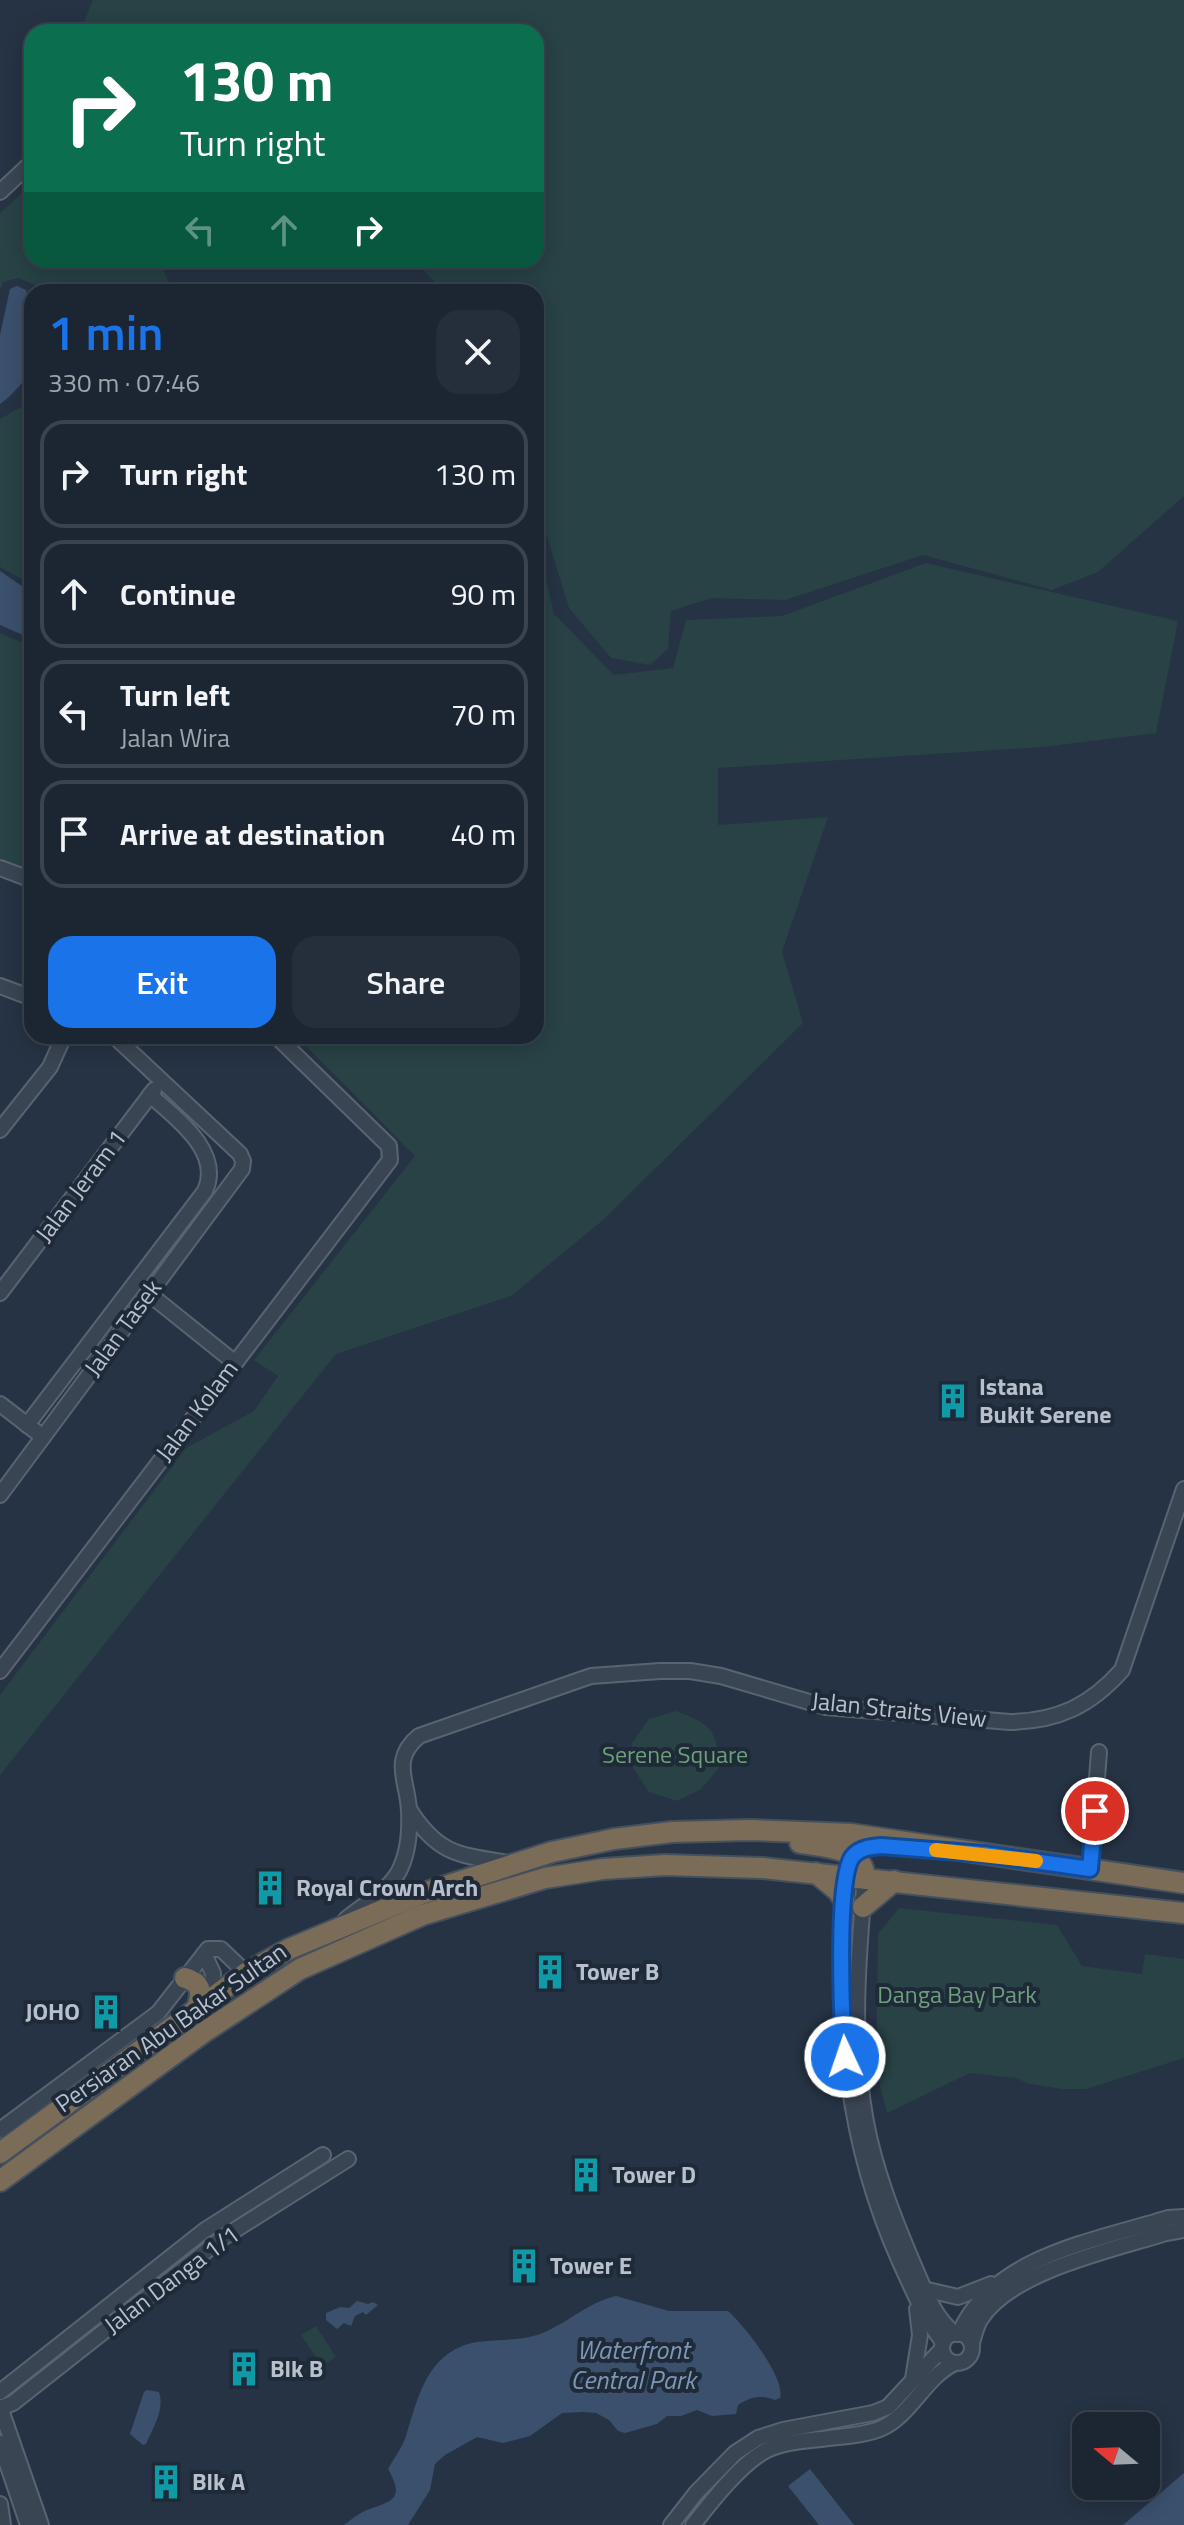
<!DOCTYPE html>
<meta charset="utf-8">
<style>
body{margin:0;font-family:"Titillium Web",sans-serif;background:#252e3b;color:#f1f3f6;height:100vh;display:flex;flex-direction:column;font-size:30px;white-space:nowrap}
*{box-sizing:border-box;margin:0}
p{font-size:26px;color:#a0a5ac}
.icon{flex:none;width:44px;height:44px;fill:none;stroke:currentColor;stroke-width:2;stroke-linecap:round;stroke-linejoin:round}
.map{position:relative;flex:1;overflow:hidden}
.sheet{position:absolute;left:24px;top:284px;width:520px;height:760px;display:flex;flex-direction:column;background:#1c2633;border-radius:24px;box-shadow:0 4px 20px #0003,0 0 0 2px #3a434e}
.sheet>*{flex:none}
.guide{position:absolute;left:24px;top:24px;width:520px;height:244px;border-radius:24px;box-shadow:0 4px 20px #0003,0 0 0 2px #3a434e;background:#0b6e4f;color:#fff;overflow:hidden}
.needle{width:52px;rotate:289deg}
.tools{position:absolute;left:1072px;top:2412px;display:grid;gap:16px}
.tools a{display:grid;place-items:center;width:88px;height:88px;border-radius:16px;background:#1c2633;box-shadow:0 4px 20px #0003,0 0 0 2px #3a434e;font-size:40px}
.pin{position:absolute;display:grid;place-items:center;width:68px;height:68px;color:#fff;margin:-34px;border:4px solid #fff;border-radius:50%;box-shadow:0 2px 8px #0007}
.me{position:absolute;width:88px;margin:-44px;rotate:357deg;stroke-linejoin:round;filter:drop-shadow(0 0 6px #0008)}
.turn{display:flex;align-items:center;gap:28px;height:168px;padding:0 24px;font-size:36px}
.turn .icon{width:104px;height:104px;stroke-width:2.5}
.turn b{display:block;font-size:56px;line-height:68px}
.lanes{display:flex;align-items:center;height:76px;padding:0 24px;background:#0003;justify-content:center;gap:40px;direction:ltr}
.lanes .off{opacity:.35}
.round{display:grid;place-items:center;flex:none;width:84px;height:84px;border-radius:24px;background:#252e3b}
.overview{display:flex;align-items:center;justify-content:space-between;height:136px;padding:0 24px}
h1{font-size:48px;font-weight:600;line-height:60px;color:#1a73e8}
.button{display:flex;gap:16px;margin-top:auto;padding:16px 24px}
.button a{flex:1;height:92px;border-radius:24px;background:#1a73e8;color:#fff;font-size:32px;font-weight:600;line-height:92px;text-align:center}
.button a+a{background:#252e3b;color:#f1f3f6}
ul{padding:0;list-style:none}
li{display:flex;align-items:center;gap:24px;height:108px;margin:0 16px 12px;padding:0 8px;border:4px solid #3a434e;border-radius:24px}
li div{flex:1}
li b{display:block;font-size:30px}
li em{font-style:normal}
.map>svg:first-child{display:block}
</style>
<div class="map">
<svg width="1184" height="2525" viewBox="0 0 1184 2525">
<rect width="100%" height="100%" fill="#263344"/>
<g fill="#284245">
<polygon points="93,0 1184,0 1184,496 1098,572 1052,590 923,555 785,600 712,598 671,611 668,649 650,665 611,658 569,608 536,501 536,292 443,292 415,260 536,260 536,32 80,32"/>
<polygon points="32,184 32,260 159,260 173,292 39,292 35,285 18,278 3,282 0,291 0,213"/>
<polygon points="32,401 32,585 0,567 0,419"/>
<polygon points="536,535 554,614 614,675 673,668 686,620 782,616 926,563 1178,621 1156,733 1043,747 718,768 718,825 828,817 782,952 803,1023 603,1220 511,1296 336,1354 0,1775 0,1695 186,1448 254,1411 278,1376 254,1360 415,1156 296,1036 536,1036"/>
<polygon points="0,633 32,647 32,871 0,861"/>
<path d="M676,1711C712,1725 717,1729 719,1768L700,1790L677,1801L649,1792L633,1768L632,1743L649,1719Z"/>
<polygon points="899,1908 1057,1925 1082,1966 1142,1974 1145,1954 1184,1959 1184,2058 1086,2089 1062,2089 1030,2084 1015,2078 970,2073 887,2113 876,2071 878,1934"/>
<polygon points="316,2326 336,2357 322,2366 301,2335"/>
</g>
<g fill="#3b506d">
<path d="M17,286L26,290C31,307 37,349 32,366C29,377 10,398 0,404V335L10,289Z"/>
<polygon points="0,571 32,593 32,639 0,625"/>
<path d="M616,2296L669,2311H728C744,2325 786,2378 780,2398L775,2400C761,2395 752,2396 738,2405L736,2414L712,2416L697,2410L681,2416H667L657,2424L625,2433L618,2431L609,2420L596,2413L583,2412L562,2413L530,2436L503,2443L477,2437L445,2455L435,2464L430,2490L408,2525H344C351,2520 359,2513 367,2510C393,2501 405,2499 388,2469C394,2458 402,2448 406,2436C417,2402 424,2362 462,2346C484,2337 516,2343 540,2334C569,2323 584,2304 616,2296Z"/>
<polygon points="357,2301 368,2304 373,2302 378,2305 366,2315 363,2312 355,2316 351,2326 344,2323 337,2329 326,2320 326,2313 340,2307 349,2308"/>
<path d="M147,2390L159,2392C165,2409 153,2428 146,2444L143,2445L130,2434L144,2392Z"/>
<polygon points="810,2469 854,2525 819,2525 788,2486"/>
<polygon points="1184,2473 1184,2525 1123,2525"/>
</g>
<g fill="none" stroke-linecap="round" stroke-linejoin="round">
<g stroke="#596371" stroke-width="18">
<g id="minor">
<polyline points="0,192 32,162"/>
<polyline points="0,868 32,880"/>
<polyline points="0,986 32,998"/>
<polyline points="0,1130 50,1067 64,1036"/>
<polyline points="0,1293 154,1090"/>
<polyline points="148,1293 234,1362"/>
<polyline points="0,1404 43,1437"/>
<path d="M27,1425L205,1191C223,1152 176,1118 150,1095"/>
<polyline points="0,1495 242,1169 243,1161 240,1154 114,1036"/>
<polyline points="0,1671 390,1160 389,1146 276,1036"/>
<path d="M409,1809C438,1855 459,1855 509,1863"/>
<polyline points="1090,1869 1099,1752"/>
<path d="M865,1877C858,1957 851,2042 866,2122C875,2170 893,2216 912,2261C924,2288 932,2315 955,2334"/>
<path d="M845,1891C837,2024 845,2139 900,2262C913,2290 924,2318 943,2342"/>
<path d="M346,1919C364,1905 386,1892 398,1873C408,1855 410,1831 409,1811C408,1781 390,1760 419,1736L591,1676L660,1671H690L721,1676L826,1707L1010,1722C1058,1721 1090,1706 1122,1670L1184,1489"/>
<polyline points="204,1954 213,1973 212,1996"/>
<polyline points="0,2130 158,2013 208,1949 221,1949 246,1973"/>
<polyline points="923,2289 958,2297 991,2284"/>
<circle cx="957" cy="2348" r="15"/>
<path d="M959,2334C992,2256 1095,2241 1168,2218L1184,2217"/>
<path d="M972,2343C974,2336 976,2327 980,2320C1010,2271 1113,2250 1166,2233L1184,2230"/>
<polyline points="913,2379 920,2335 917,2309"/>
<polyline points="0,2392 205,2230 323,2155"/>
<polyline points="0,2407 41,2525"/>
<polyline points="0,2408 13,2403 224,2237 348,2159"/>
<polyline points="0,2443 28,2525"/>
<polyline points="0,2504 3,2525"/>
<polyline points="671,2525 696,2493 735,2453 758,2438 783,2430 873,2413 888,2407 942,2349"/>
<path d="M693,2525C711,2502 741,2463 767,2450C784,2442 803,2441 821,2439C841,2436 864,2436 882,2428C912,2414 925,2377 955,2363"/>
</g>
</g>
<g stroke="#45505e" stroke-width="24">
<g id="highway">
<path d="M800,1843C825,1847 862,1847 865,1877"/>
<polyline points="816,1873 838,1891 844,1900"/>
<polyline points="863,1907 894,1881"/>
<path d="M185,1978C201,1983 202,1990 198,2006"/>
<polyline points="0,2153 246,1973 289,1949 421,1894 552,1852 614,1839 672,1832 750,1830 851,1834 1184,1883"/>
<polyline points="0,2181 204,2032 300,1969 422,1915 545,1878 603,1869 665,1865 762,1868 1184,1913"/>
</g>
</g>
<use href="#minor" stroke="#3a4553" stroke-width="14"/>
<use href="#highway" stroke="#7a6c57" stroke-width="20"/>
</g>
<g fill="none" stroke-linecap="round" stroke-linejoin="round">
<g stroke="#114b97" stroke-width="20">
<path id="route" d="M845,2057C842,2024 835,1877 853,1856C860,1848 870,1847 881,1846L984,1854L1090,1869L1095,1811"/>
</g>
<use href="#route" stroke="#1a73e8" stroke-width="14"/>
<polyline stroke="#f59e0b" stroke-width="14" points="936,1850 1036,1861"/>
</g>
<defs>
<g id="building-bare" transform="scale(2.76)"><path d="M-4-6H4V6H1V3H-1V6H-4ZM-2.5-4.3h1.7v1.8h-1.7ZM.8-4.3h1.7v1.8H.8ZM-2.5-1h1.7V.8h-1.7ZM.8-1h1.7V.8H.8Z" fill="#0f9aa8" stroke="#1f2a39" stroke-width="2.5" paint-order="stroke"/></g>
</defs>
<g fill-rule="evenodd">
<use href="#building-bare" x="953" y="1401"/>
<use href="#building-bare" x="270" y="1888"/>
<use href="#building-bare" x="550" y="1972"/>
<use href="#building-bare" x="106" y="2012"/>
<use href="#building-bare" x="586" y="2175"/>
<use href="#building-bare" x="524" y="2266"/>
<use href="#building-bare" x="244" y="2369"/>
<use href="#building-bare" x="166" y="2482"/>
</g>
<g text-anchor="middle" stroke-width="8" stroke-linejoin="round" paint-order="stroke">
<g font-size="24" fill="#b8c0cd" stroke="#1f2a39">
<text transform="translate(81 1186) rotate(-53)" y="8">Jalan Jeram 1</text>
<text transform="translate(123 1328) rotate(-54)" y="8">Jalan Tasek</text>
<text transform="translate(197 1411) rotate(-53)" y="8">Jalan Kolam</text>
<text transform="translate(899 1710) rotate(6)" y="8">Jalan Straits View</text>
<text transform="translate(171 2028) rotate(-35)" y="8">Persiaran Abu Bakar Sultan</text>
<text transform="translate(172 2280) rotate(-37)" y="8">Jalan Danga 1/1</text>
</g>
<g font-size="24" font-weight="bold" fill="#b8c0cd" stroke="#1f2a39" text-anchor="start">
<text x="979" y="1395">Istana<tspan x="979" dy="28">Bukit Serene</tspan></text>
<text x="296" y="1896">Royal Crown Arch</text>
<text x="576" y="1980">Tower B</text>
<text x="80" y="2020" text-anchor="end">JOHO</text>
<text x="612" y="2183">Tower D</text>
<text x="550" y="2274">Tower E</text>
<text x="270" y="2377">Blk B</text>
<text x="192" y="2490">Blk A</text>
</g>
<g font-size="24" fill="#6e9f79" stroke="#1f2a39">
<text x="675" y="1763">Serene Square</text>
<text x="957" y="2003">Danga Bay Park</text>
</g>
<g font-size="26" font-style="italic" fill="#7e96b5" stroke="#1f2a39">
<text x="633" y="2359">Waterfront<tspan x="633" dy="30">Central Park</tspan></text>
</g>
</g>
</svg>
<div class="tools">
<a><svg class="needle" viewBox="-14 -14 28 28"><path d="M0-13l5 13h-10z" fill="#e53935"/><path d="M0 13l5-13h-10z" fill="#a0a5ac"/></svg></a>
</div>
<div class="pin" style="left:1095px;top:1811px;background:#d93025"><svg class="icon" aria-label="arrive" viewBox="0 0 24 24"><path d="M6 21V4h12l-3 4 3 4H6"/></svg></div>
<svg class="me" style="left:845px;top:2057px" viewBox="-20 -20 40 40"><circle r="17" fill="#1a73e8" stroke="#fff" stroke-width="3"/><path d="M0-11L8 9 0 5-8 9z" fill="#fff"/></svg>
<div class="guide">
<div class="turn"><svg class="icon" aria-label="right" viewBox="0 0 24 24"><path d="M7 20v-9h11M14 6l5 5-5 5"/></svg><div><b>130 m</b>Turn right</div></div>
<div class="lanes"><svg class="icon off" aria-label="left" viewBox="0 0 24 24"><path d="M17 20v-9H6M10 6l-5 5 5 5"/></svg><svg class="icon off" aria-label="ahead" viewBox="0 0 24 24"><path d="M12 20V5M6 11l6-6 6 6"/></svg><svg class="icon" aria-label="right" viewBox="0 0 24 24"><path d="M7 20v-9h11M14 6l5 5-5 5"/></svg></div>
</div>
<section class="sheet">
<div class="overview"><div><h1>1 min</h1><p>330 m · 07:46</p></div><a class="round"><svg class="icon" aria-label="close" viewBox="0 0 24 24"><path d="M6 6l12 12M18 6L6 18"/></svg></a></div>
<ul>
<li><svg class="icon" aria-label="right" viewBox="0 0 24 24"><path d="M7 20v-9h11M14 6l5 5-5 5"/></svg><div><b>Turn right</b></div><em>130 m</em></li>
<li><svg class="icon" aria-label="ahead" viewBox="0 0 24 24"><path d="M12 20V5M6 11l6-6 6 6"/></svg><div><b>Continue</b></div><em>90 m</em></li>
<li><svg class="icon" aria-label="left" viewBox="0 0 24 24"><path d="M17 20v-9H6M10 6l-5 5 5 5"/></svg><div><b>Turn left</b><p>Jalan Wira</p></div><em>70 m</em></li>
<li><svg class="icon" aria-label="arrive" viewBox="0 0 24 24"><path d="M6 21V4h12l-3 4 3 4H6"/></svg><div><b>Arrive at destination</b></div><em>40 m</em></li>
</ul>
<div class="button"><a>Exit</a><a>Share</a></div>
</section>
</div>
